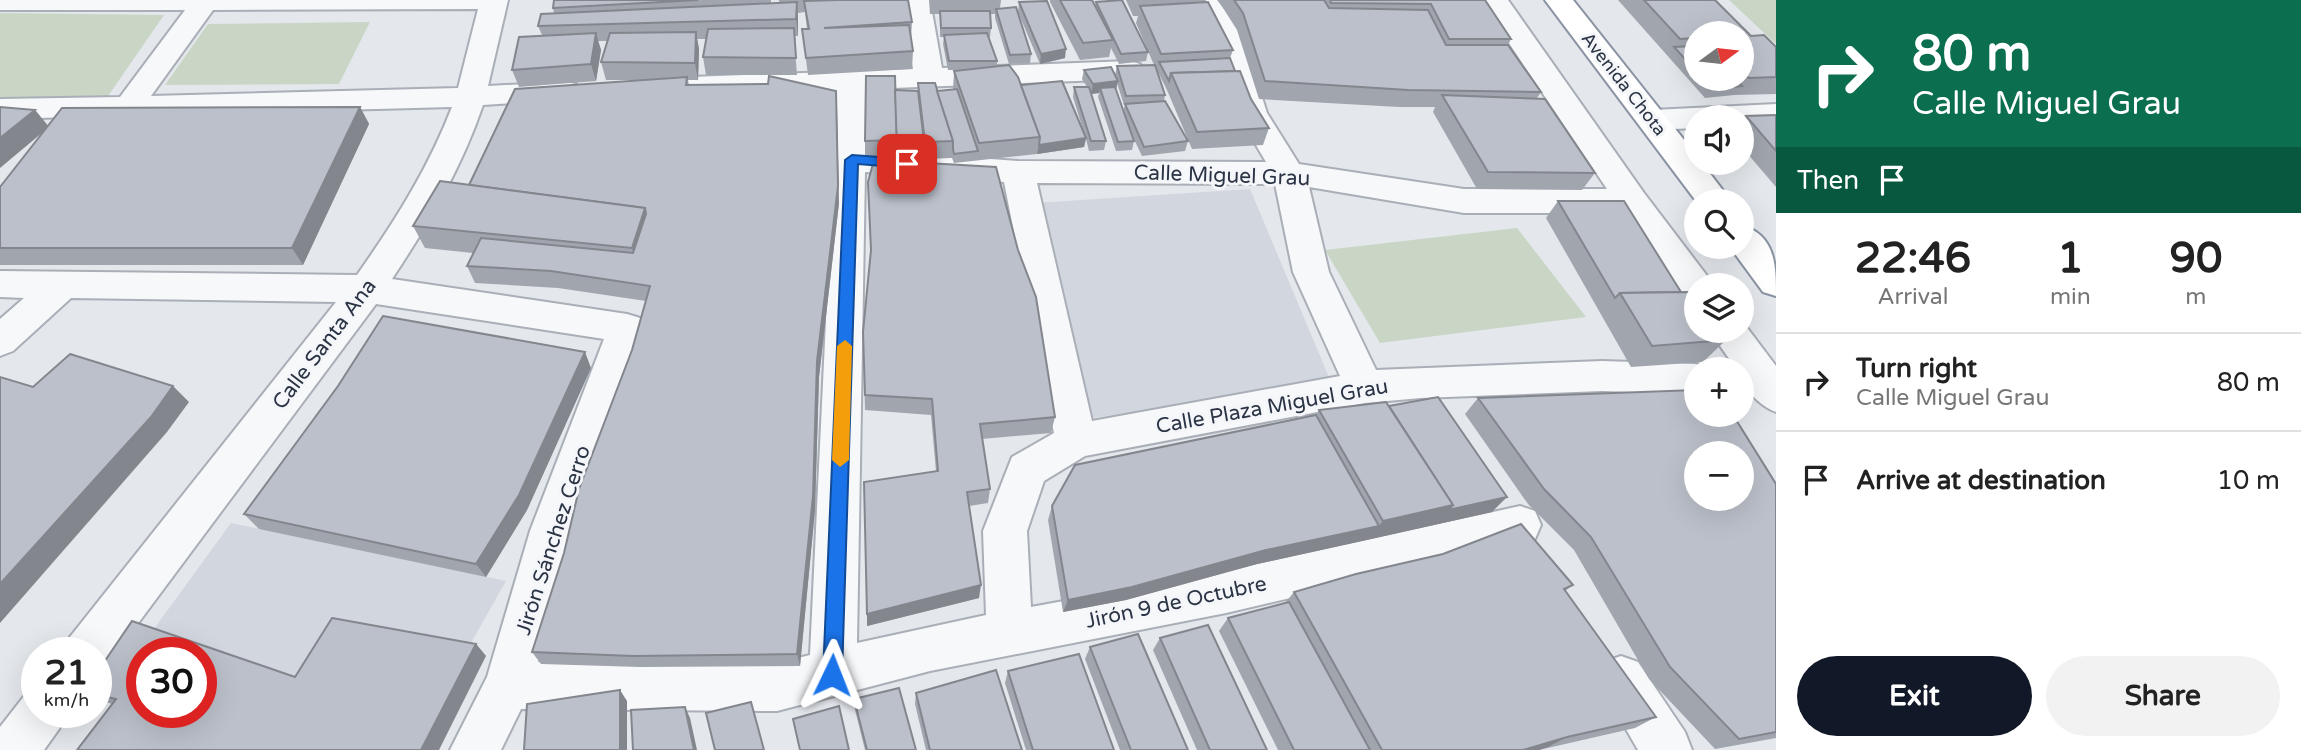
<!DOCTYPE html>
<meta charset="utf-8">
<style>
body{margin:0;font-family:"Varela Round",sans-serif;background:#f2f2f2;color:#222;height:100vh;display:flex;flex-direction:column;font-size:26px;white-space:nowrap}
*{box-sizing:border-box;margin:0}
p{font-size:23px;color:#767676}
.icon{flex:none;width:38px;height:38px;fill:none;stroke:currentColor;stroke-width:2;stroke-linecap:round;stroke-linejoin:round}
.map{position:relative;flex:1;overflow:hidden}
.side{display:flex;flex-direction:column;background:#fff;width:525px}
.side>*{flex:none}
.top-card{background:#0b6e4f;color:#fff;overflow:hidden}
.needle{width:46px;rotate:75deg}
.controls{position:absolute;left:1684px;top:21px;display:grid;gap:14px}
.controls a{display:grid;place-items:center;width:70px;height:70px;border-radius:50%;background:#fff;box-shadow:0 7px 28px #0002;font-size:35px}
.speed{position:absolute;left:21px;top:637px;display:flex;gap:14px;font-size:35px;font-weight:700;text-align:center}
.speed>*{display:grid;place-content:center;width:91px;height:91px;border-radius:50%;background:#fff;box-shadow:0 7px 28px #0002;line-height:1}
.speed small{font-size:18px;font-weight:400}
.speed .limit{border:10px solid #d22;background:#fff;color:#111}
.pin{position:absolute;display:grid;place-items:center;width:60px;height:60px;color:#fff;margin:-30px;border-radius:14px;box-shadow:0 4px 10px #0006}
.me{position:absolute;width:77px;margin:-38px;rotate:2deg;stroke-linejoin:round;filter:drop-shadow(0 0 5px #0008)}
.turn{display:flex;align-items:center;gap:24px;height:147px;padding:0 21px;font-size:32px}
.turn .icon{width:91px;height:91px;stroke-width:2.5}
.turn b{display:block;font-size:49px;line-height:60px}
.then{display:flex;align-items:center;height:66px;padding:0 21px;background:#0003;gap:14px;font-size:26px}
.eta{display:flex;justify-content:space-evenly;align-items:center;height:119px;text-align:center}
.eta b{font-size:42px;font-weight:800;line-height:49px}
.button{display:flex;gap:14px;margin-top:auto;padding:14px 21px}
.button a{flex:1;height:80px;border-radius:42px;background:#111827;color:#fff;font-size:28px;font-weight:800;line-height:80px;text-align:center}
.button a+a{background:#f2f2f2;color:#222}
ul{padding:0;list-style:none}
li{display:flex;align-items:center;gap:21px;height:98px;padding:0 21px;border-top:2px solid #e0e0e0}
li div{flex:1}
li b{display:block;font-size:26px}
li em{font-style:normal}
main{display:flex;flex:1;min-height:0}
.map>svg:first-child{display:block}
</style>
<main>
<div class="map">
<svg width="1776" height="750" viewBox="0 0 1776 750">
<rect width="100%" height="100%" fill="#e4e7ec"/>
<g fill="#d2d6de">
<polygon points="1250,189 1331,382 1093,418 1036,203"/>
<polygon points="231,523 506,581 467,650 310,688 151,633"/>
</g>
<g fill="#c9d6c5">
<polygon points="1729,0 1776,0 1776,44"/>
<polygon points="0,13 164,15 108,96 0,99"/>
<polygon points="370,22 339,84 165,85 208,24"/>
<polygon points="1517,228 1586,317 1380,343 1325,250"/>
</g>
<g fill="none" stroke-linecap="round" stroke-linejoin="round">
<g stroke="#a9aeb7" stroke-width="4">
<g id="minor">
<path d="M0,0H508L488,86L565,82L576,84L580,91L576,98L565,100L483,105C461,169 429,223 392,279L627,314L640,318L646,328L574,531L538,662L777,663L810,655L837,90L663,96L652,94L648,87L652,80L663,78L913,69L902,0H930L942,68L1130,61L1140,64L1145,70L1140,76L1130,79L867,89L866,150L1018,161L1266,162L1237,113L1213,32L1189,0H1217L1241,31L1267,113L1299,164L1464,189H1607L1480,0H1508L1644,193L1714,285H1696V299L1683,295L1623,213H1464L1309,187L1329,272L1376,370L1602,361L1696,364L1710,369H1696V394L1602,391L1421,398L1365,403L1085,456L1044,481L1027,531L1031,607L1226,571L1520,506L1535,511L1541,525L1535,539L1520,544L1226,613L930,671L777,711L521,709L501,750H450L487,677L530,531L604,339L376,304L104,669L96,672V653H64L70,637L336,302L71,298L13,351L0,356V319L24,298L0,297V271L357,275C395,221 428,169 452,107L0,119V99L120,97L185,10H0ZM478,9L458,88L151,96L213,10ZM865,172L1004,182L1054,433L1012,457L983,531L986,615L857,643ZM1037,183L1275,184L1293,272L1340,376L1092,421Z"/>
<polygon points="1776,104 1776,124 1741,125 1741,117 1696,117 1696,128 1653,130 1642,127 1638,120 1642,113 1653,110"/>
<path d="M1742,321L1776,366V412C1760,406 1741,388 1741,369H1736L1710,331H1741Z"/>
<polygon points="1621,656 1638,662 1685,732 1692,750 1638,750 1597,679 1604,662"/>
<polygon points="37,690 37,712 66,712 59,729 44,750 0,750 0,727 25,695"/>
</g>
</g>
<g stroke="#8b94a3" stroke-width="4">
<g id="trunk">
<polygon points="1545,0 1573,0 1696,155 1696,163 1702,163 1731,201 1696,201"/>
<path d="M1741,225C1776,235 1776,266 1776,296L1763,292L1730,247H1741Z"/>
</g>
</g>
<use href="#minor" fill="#f7f8fa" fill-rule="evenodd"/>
<use href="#trunk" fill="#fff" fill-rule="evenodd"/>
</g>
<g fill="#a1a5ae" fill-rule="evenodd">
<polygon points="554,0 771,0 771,3 779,3 779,0 908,0 912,22 911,39 913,51 912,69 808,75 802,29 807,29 805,12 798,13 798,36 794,36 797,75 706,75 703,57 706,39 697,39 699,49 698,80 688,80 689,85 839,203 819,377 815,510 800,666 640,667 541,664 532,652 632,350 646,301 558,288 475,283 467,266 473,253 425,248 413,226 469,185 645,80 606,80 601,62 607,41 598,41 601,50 596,81 519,87 512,70 542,35 538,26 554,14 553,8"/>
<path d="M929,0H1001L1000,8L1031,54L1030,63L1009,64L995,18V14H990L991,28L990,37H988L997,61V66L1083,130L1073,97L1074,87H1087L1082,79L1084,70L1115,75L1117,66L1154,65L1136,23L1138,16H1133L1126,0H1206L1205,3L1233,50L1230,58L1235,71L1269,128L1263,145L1192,149L1167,90L1158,72L1165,95L1164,101L1188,141L1185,151L1142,156L1130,131L1134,141L1132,150L1116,151L1098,97L1099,93L1091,94L1106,141L1104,150L1089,151L1086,139L1084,147L1037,154L954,163L952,158L925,159L896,157L865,158V141L895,90L918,91V83L937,91L953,90L954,71L962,70H948L943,44L944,37H940V14H930ZM1117,83L1124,105H1125L1123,111L1116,89Z"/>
<polygon points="1050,0 1092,0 1095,5 1096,2 1148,52 1146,61 1119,64 1111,48 1109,57 1080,60 1050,2"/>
<polygon points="1218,0 1485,0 1511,39 1508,45 1541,92 1537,98 1595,173 1582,190 1477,189 1433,112 1435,107 1399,107 1259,99 1237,30"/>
<path d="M1618,0H1715L1751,36L1776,47V94L1734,95L1705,98ZM1696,33H1741V79H1696Z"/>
<polygon points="1019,2 1065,58 1040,64 1018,12"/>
<polygon points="360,107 369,124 303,265 0,265 0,187 43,132 35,110 48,126"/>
<polygon points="1776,115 1776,187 1741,146 1741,121 1746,116"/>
<polygon points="1558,201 1681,292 1726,340 1703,362 1631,367 1546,218"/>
<polygon points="863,332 1055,417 1051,433 982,439 990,489 988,503 969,506 979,598 867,626 936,471 931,415 865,410"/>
<polygon points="591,368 527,510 486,577 259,529 244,514"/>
<polygon points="1478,398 1776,484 1776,738 1715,749 1649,679 1574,550 1528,504 1465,414"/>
<polygon points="1388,406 1492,512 1257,564 1126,600 1063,612 1048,520 1052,506 1316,415 1319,410"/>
<polygon points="1573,585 1565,591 1656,717 1635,728 1539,750 1278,750 1219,631 1228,618 1285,603 1294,592"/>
<polygon points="1160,638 1267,750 1197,750 1153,650"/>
<polygon points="476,644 486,656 112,704 106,702 96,697 96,674 295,677"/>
<polygon points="1090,647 1188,750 1120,750 1085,659"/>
<polygon points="1008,671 1114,750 1026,750 1005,683"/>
<polygon points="916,693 1022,750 926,750 915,704"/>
<polygon points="854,699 916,750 865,750 855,710"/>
</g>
<g fill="#83868d">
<polygon points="797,2 798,19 798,36 796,19"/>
<polygon points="696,32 699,49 698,80 695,63"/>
<polygon points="596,33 601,50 596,81 591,64"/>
<polygon points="1066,49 1065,58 1040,64 1041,54"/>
<polygon points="1118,81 1116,90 1100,88 1099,93 1091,94 1093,84"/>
<polygon points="360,107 369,124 303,265 292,248"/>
<polygon points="837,109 839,203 819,377 815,510 800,666 797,654 817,361"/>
<polygon points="35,110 49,127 0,168 0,138"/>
<polygon points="1086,138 1084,147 1037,154 1039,145"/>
<polygon points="645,208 651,230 638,270 632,248"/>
<polygon points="585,352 591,368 527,510 486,577 476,564"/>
<polygon points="173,386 189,402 167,432 0,623 0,584"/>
<polygon points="1507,497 1492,512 1367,540 1383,521 1453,505"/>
<polygon points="1379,526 1367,540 1257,564 1126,600 1063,612 1068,600 1266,550"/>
<polygon points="981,585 979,598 867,626 867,614"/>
<polygon points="476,644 486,656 439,750 421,750"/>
<polygon points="620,690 627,701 627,750 620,750"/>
<polygon points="685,707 690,718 697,750 694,750"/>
<polygon points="1567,737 1548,747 1539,750 1523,750"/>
</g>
<g fill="#bbc0ca" stroke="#83868d" stroke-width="2" fill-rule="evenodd">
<polygon points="554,0 698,0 553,8"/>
<polygon points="838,0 908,0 912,22 824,28 909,25 913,51 806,58 802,29 809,29 804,1"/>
<polygon points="1060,0 1092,0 1113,40 1083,43"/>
<polygon points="1122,0 1148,52 1121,54 1096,2"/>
<polygon points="1234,0 1324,0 1329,8 1428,10 1446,45 1508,45 1541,92 1408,90 1265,81 1243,13"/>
<polygon points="1330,0 1485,0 1511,39 1449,39 1431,4 1331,3"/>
<polygon points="1644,0 1715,0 1751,36 1764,35 1776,47 1776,77 1749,78 1741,71 1741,33 1696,33 1696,38 1680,39"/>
<polygon points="1047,1 1066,49 1041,54 1019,2"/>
<polygon points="797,2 796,19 538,26 541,14"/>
<polygon points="1208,2 1233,50 1161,54 1140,6"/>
<polygon points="1016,7 1031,54 1010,55 996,9"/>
<polygon points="940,11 990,11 991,28 941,28"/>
<polygon points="794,28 796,58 703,57 708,29"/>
<polygon points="696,32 695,63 601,62 610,33"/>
<polygon points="596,33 591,64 512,70 519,37"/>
<polygon points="987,33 997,61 949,61 944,35"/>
<polygon points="1696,46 1696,71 1674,47"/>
<polygon points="1230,58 1235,71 1171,73 1169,81 1159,62"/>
<polygon points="1009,65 1018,77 1040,137 979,143 954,71"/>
<polygon points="1155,65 1165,95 1126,96 1117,66"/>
<polygon points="1111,67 1118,81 1093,84 1084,70"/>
<polygon points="1240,71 1251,99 1269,128 1197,132 1171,73"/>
<polygon points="769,76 836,91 838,186 817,361 813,496 797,654 633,656 532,652 564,553 579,489 632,350 650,286 551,271 467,266 481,238 633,253 646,214 645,208 469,185 515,89 687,77 686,85 768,84"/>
<polygon points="866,76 895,76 897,140 865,141"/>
<polygon points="1703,79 1735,79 1742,86 1712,89"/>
<polygon points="1062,81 1086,138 1039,145 1040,137 1021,85"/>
<polygon points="918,83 935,83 953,141 925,142"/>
<polygon points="1074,87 1089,87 1106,141 1091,141"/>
<polygon points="1115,87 1134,141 1118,142 1100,88"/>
<polygon points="957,89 978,151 954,154 953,149 953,141 937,91"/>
<polygon points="895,90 918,91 925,150 897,148"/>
<polygon points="1442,95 1545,99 1595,173 1488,172"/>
<polygon points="1165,101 1188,141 1144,147 1125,104"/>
<polygon points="0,107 35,110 0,138"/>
<polygon points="360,107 292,248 0,248 0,187 62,108"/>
<polygon points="1776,115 1776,151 1746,116"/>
<polygon points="874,160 996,167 1018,250 1036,297 1055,417 980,424 990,489 967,492 981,585 867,614 864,482 938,471 932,399 865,395 863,332 871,250 868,182"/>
<polygon points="440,181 645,208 632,248 413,226"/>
<polygon points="1558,201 1624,201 1681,292 1620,293 1615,298"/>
<polygon points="1690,292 1696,300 1696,331 1719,331 1726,340 1652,346 1620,293"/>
<polygon points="383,316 585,352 519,495 476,564 244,514 338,386"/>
<polygon points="70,354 173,386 151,417 0,584 0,377 33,387"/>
<path d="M1696,390V415H1733L1776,484V732L1739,739L1670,667L1591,537L1544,489L1478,398ZM1696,453H1741V499H1696Z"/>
<polygon points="1438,397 1507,497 1448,510 1453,505 1389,406"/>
<polygon points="1386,402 1453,505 1383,521 1319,410"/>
<polygon points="1316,415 1379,526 1266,550 1132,587 1068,600 1052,506 1075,465"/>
<polygon points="1521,524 1573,585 1564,589 1656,717 1567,737 1523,750 1382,750 1294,592 1356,574 1443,554"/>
<polygon points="1289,602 1370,750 1294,750 1228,618"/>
<path d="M332,618L476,644L421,750H77L116,699L96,694V674L132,621L295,677ZM142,653H201V712H142Z"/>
<polygon points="1208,625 1267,750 1210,750 1160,638"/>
<polygon points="1138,634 1188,750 1131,750 1090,647"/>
<polygon points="1079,654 1114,750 1033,750 1008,671"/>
<polygon points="996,670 1022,750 930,750 916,693"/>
<polygon points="899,688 916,750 867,750 854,699"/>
<polygon points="620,690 620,750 524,750 527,704"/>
<polygon points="751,702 764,750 715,750 706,713"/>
<polygon points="839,706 849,750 800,750 793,719"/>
<polygon points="685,707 694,750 633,750 631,710"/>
</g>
<polygon fill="#1a73e8" stroke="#114b97" stroke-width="2" points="852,155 907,159 914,164 907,168 858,164 842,675 839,681 832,684 826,681 823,675 845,160"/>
<polygon fill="#f59e0b" points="845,340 852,346 849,460 840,467 832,460 837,346"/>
<g text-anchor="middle" stroke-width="6" stroke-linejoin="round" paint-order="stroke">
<g font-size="18" fill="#2b3445" stroke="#f4f6f9">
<text transform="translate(1624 84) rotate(52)" y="6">Avenida Chota</text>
</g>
<g font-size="21" fill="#2b3445" stroke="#f4f6f9">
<text transform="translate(1222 175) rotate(2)" y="7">Calle Miguel Grau</text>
<text transform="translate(324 344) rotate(-53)" y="7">Calle Santa Ana</text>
<text transform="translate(1272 406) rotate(-10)" y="7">Calle Plaza Miguel Grau</text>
<text transform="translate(553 540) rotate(-72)" y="7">Jirón Sánchez Cerro</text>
<text transform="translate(1176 602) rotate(-12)" y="7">Jirón 9 de Octubre</text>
</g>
</g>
</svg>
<div class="controls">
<a><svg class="needle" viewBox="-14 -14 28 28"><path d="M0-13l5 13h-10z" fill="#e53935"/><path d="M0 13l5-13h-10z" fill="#767676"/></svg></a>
<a><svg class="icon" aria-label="sound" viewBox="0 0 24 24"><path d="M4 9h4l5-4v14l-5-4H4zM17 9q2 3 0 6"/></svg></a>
<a><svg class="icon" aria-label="search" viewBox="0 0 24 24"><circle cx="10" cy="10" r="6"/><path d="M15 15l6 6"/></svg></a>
<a><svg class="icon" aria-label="layers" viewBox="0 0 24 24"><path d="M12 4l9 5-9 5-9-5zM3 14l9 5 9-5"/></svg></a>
<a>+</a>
<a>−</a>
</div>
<div class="speed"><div>21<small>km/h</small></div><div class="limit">30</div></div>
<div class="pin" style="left:907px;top:164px;background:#d93025"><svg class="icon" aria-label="arrive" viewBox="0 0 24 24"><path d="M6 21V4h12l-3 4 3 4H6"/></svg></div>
<svg class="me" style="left:832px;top:675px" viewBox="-20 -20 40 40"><path d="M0-17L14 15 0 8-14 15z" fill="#1a73e8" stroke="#fff" stroke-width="4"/></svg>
</div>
<section class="side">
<div class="top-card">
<div class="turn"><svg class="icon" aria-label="right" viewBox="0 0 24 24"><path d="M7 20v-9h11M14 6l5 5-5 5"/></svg><div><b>80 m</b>Calle Miguel Grau</div></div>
<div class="then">Then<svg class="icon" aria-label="arrive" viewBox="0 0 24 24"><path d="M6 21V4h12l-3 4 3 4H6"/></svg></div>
</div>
<div class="eta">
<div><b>22:46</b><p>Arrival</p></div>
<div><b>1</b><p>min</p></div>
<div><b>90</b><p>m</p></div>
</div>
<ul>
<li><svg class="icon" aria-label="right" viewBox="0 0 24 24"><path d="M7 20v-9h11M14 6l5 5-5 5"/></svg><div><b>Turn right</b><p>Calle Miguel Grau</p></div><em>80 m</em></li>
<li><svg class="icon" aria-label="arrive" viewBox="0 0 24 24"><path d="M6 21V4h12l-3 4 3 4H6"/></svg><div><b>Arrive at destination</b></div><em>10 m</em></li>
</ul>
<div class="button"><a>Exit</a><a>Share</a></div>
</section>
</main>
